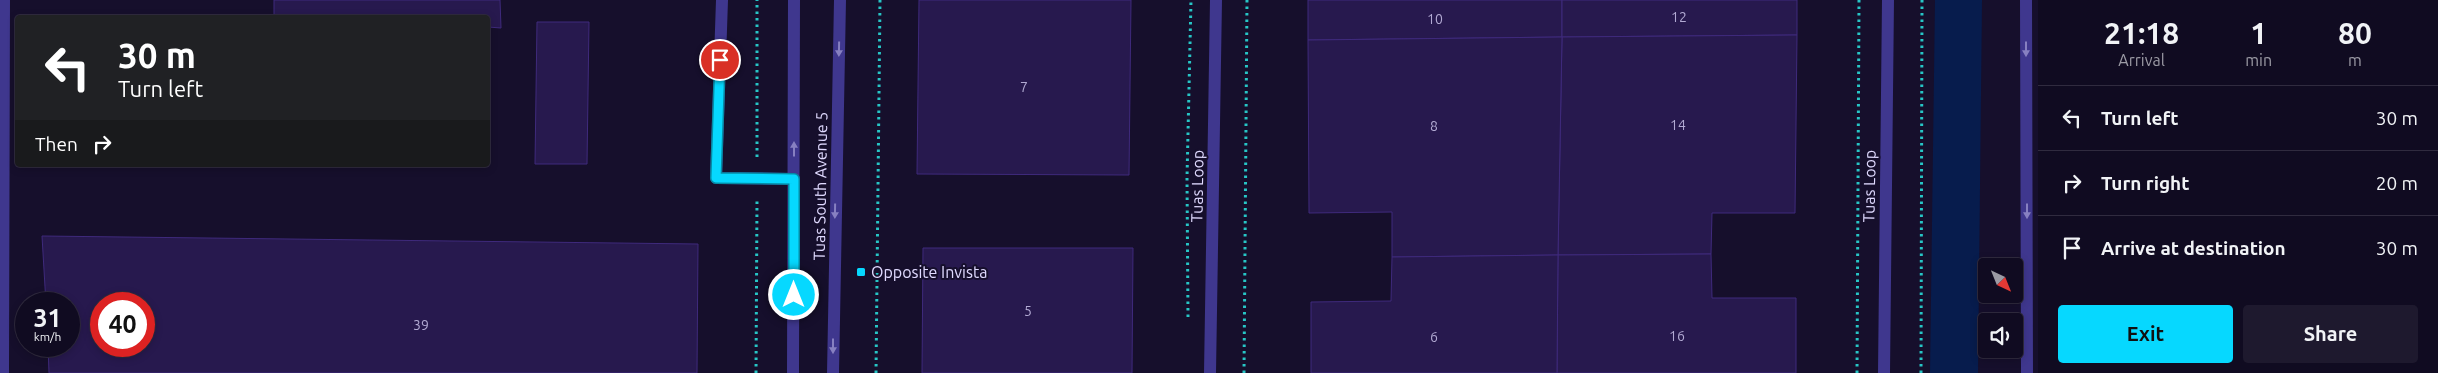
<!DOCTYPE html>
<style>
body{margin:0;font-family:Ubuntu,sans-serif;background:#1e192e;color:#f1f3f6;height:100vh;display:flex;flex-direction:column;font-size:19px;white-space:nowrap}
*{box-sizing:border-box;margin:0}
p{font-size:16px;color:#9c9ba5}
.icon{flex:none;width:28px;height:28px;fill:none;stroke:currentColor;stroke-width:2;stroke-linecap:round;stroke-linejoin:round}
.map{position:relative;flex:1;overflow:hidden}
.drawer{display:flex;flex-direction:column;background:#100b21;width:400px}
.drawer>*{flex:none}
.top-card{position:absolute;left:15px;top:15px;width:475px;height:152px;border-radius:5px;box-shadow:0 2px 8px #0003,0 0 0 1px #302b3f;background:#202124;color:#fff;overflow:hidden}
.needle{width:32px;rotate:137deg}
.tools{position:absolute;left:1978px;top:258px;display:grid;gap:10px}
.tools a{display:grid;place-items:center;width:45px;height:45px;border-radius:5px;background:#100b21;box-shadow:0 2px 8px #0003,0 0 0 1px #302b3f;font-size:25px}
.speed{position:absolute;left:15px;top:292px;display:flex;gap:10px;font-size:25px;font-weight:700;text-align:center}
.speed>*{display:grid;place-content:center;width:65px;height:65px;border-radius:50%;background:#100b21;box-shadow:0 2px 8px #0003,0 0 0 1px #302b3f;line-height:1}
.speed small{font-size:12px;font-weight:400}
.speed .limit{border:8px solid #d22;background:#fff;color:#111}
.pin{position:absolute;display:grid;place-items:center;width:42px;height:42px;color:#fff;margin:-21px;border:2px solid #fff;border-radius:50%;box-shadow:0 1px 5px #0007}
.me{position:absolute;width:55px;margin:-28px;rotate:0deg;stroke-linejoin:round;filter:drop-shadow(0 0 4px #0008)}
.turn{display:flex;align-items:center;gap:18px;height:105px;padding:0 20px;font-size:22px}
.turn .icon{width:65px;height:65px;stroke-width:2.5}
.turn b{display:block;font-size:35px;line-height:42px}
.then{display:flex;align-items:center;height:48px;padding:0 20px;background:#0003;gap:10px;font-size:19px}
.eta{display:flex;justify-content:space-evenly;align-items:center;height:85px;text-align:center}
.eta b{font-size:30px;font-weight:600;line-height:35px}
.action{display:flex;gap:10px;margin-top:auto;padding:10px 20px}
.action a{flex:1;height:58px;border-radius:5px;background:#06d8ff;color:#111;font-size:20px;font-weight:600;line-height:58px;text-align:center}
.action a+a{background:#1e192e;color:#f1f3f6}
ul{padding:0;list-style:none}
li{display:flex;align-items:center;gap:15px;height:65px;padding:0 20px;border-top:1px solid #302b3f}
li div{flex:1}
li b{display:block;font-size:19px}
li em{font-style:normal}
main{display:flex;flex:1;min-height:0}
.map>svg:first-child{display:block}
</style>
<main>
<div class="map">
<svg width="2038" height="373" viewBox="0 0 2038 373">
<rect width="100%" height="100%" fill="#160f2c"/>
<polygon fill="#071c4d" points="1935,0 1982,0 1978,373 1930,373"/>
<g fill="#27194e" stroke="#3f2a7c" fill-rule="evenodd">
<polygon points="274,0 500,0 501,28 488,27 488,18 274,18"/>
<polygon points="919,0 1131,0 1129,175 917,174"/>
<polygon points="1308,0 1562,0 1562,37 1308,40"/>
<polygon points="1562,0 1797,0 1797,35 1562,37"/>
<polygon points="537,22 589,22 587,164 535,164"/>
<polygon points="1797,35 1795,213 1712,213 1711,254 1558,255 1562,37"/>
<polygon points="1562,37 1558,255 1392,257 1392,212 1309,213 1308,40"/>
<path d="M42,236L698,244L697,373H49L48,346H69V304H46ZM101,304H144V346H101Z"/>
<polygon points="923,248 1133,248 1132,373 922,373"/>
<polygon points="1711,254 1712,298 1796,298 1796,373 1557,373 1558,255"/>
<polygon points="1558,255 1557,373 1311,373 1311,302 1391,301 1392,257"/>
</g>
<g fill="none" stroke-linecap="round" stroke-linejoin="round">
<g stroke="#27c6c6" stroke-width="3" stroke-dasharray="2.5 4" stroke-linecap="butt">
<polyline points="757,157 757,0"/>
<polyline points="1188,317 1187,178 1191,0"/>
<polyline points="756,373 757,199"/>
<polyline points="876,373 880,0"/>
<polyline points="1244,373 1247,0"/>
<polyline points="1857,373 1859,0"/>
<polyline points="1921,373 1922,0"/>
</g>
<g stroke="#3f378e" stroke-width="12">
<polyline points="722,0 716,178 794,179"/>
<polyline points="2026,0 2027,373"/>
<polyline points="3,373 4,0"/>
<polyline points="793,373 794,0"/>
<polyline points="833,373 840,0"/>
<polyline points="1210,373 1216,0"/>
<polyline points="1884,373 1888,0"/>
</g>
</g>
<defs><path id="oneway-solid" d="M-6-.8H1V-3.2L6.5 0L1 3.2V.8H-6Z" transform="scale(1.25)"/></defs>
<g fill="#8780c1">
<use href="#oneway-solid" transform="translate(839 49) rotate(91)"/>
<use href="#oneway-solid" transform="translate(2026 49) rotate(90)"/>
<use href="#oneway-solid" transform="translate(794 149) rotate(-90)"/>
<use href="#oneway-solid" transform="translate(835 211) rotate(91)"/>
<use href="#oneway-solid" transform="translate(2027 211) rotate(90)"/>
<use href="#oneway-solid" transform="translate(833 346) rotate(90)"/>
</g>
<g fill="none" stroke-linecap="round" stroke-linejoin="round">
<g stroke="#048ca6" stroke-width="12">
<polyline id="route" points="720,60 716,178 794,179 794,295"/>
</g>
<use href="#route" stroke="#06d8ff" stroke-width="9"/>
</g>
<rect fill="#06d8ff" stroke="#160f2c" stroke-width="2" x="856" y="267" width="10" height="10" rx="2.5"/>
<g text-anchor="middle" stroke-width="4" stroke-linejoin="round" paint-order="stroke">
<g font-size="14" fill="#b2aad3">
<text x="1679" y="22">12</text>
<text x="1435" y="24">10</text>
<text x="1024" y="92">7</text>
<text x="1678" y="130">14</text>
<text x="1434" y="131">8</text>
<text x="1028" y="316">5</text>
<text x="421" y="330">39</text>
<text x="1677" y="341">16</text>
<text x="1434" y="342">6</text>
</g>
<g font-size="16" fill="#e0daff" stroke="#160f2c">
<text transform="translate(820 186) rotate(-89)" y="6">Tuas South Avenue 5</text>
<text transform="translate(1197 186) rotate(-89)" y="6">Tuas Loop</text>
<text transform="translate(1869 186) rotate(-89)" y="6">Tuas Loop</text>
</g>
<g font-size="16" fill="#e0daff" stroke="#160f2c" text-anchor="start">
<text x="871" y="278">Opposite Invista</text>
</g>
</g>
</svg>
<div class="tools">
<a><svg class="needle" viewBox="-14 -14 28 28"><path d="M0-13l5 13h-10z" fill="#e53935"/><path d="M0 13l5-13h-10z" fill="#9c9ba5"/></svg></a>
<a><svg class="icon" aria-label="sound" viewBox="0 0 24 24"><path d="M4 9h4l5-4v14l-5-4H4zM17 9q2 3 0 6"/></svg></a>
</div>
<div class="speed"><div>31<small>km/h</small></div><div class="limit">40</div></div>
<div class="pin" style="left:720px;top:60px;background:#d93025"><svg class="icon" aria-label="arrive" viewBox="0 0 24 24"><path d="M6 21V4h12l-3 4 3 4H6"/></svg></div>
<svg class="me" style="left:794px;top:295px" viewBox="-20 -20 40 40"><circle r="17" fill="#06d8ff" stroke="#fff" stroke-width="3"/><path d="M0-11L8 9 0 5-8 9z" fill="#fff"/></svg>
<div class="top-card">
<div class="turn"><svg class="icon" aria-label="left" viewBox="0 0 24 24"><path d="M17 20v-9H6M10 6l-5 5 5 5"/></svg><div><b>30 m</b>Turn left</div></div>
<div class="then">Then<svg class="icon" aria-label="right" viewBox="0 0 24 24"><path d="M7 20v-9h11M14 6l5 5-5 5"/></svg></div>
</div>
</div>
<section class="drawer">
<div class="eta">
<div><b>21:18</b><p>Arrival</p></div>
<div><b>1</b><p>min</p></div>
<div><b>80</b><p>m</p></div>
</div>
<ul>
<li><svg class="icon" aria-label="left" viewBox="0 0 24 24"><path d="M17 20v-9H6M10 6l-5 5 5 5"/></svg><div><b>Turn left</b></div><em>30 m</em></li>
<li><svg class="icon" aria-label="right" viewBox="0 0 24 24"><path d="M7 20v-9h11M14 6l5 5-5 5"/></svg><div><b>Turn right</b></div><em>20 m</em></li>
<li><svg class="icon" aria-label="arrive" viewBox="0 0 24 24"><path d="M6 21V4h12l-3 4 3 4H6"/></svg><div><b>Arrive at destination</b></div><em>30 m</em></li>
</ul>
<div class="action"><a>Exit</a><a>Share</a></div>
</section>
</main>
